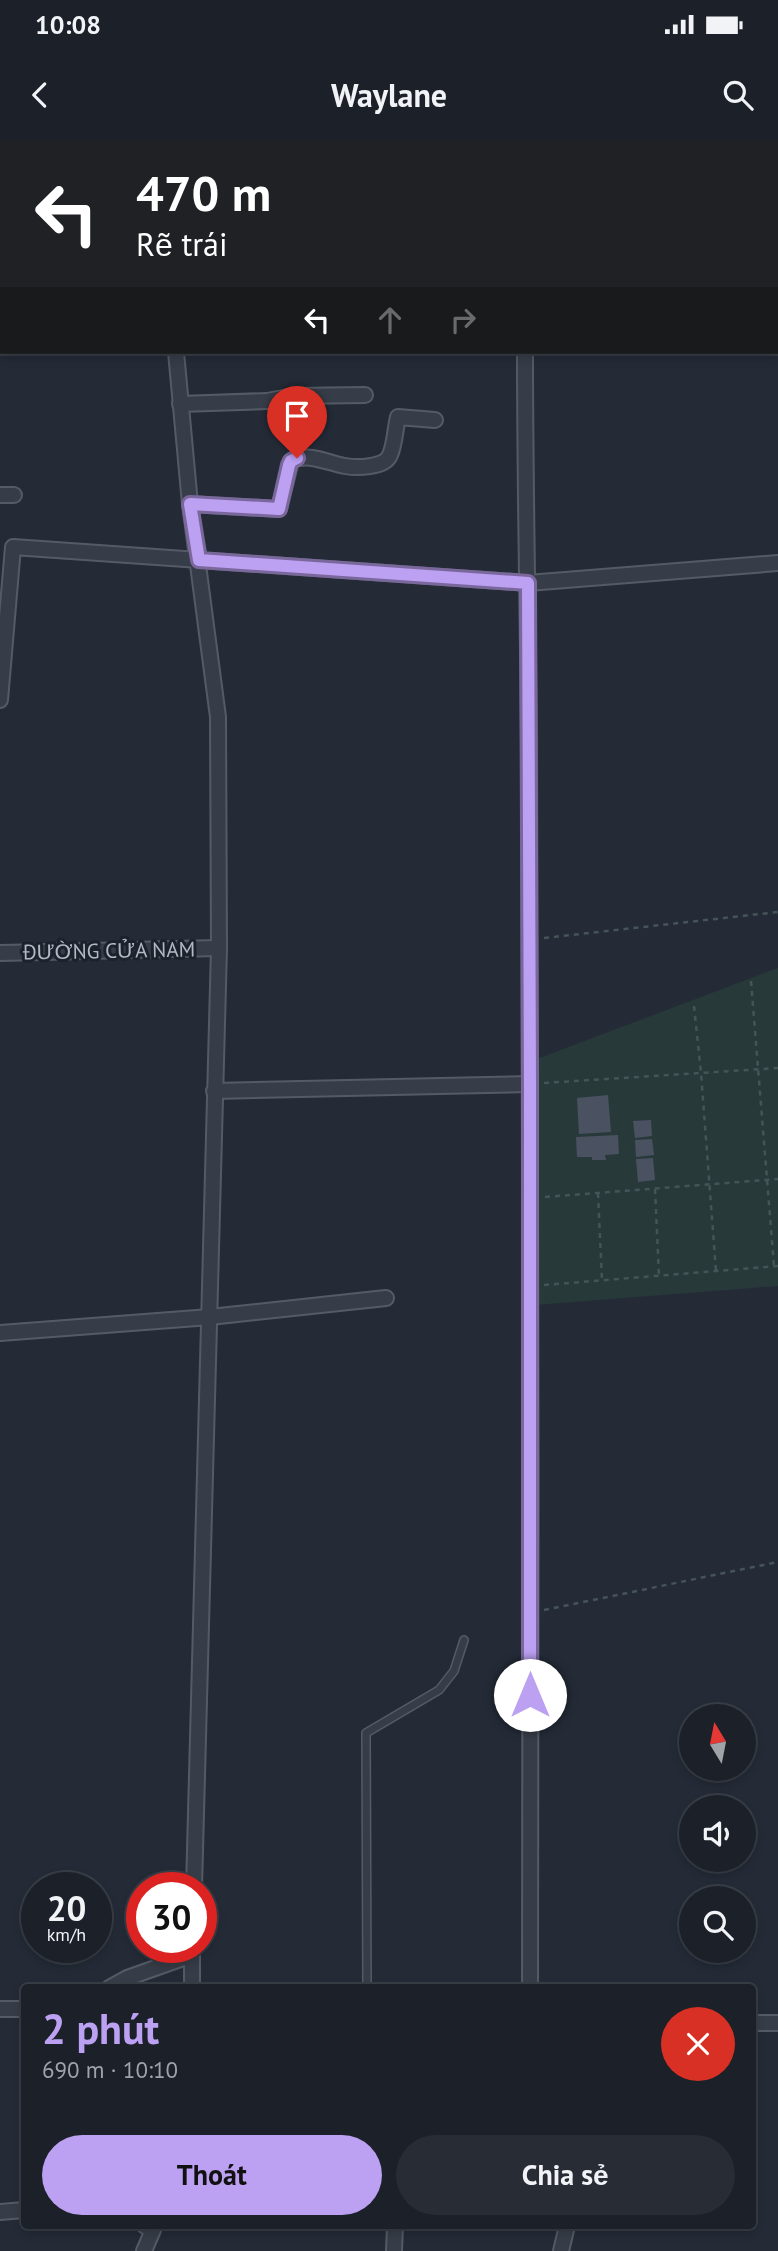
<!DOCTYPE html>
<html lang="vi">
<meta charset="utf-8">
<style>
body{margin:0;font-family:"PT Sans",sans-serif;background:#282d35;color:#f1f3f6;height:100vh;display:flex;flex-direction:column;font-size:26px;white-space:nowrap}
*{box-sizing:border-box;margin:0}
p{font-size:23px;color:#a0a3a8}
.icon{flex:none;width:38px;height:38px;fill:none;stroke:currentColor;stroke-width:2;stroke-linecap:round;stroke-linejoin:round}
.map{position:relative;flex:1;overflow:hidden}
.drawer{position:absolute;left:21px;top:1844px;width:735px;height:245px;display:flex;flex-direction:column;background:#1b2029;border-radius:7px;box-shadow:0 4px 10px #0003,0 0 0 2px #393e46}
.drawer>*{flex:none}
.hud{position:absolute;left:0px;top:0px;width:779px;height:214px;box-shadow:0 4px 10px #0003,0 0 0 2px #393e46;background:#202124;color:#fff;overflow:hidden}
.needle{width:46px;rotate:350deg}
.tools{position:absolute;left:679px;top:1564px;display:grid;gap:14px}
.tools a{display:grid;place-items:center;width:77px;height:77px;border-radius:50%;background:#1b2029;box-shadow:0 4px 10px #0003,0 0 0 2px #393e46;font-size:35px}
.speed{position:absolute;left:21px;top:1732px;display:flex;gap:14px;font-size:35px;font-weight:700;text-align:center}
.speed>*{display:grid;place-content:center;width:91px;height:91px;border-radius:50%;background:#1b2029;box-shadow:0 4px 10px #0003,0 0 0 2px #393e46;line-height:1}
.speed small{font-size:18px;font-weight:400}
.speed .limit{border:10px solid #d22;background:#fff;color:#111}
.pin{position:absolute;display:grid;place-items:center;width:60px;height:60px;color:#fff;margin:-72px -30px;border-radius:50% 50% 50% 0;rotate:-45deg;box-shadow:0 0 7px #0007}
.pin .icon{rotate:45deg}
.me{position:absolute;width:77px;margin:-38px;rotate:0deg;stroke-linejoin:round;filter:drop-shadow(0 0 5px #0008)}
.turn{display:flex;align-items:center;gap:24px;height:147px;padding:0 21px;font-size:32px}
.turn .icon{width:91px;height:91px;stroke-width:2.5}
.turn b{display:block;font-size:49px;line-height:60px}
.lanes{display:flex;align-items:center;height:66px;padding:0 21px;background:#0003;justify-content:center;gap:35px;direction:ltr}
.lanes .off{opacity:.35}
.round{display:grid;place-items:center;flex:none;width:74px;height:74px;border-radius:37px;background:#282d35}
.overview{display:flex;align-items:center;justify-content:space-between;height:119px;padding:0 21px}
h1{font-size:42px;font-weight:800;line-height:52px;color:#bca0f2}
.button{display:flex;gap:14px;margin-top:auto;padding:14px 21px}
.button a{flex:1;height:80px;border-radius:42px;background:#bca0f2;color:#111;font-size:28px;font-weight:800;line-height:80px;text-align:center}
.button a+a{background:#282d35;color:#f1f3f6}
.status{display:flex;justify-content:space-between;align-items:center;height:49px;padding:0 35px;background:#1b2029;direction:ltr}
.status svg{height:19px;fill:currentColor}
header{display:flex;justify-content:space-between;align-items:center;height:91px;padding:0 21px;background:#1b2029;font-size:32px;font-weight:800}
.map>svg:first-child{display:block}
</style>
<div class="status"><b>10:08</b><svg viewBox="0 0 49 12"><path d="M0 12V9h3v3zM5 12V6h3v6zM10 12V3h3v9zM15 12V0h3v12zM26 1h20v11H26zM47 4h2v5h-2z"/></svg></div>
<header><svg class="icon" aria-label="back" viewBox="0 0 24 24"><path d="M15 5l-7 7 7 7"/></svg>Waylane<svg class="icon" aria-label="search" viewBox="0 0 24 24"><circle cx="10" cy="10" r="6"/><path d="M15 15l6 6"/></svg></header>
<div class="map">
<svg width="778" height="2111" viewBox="0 0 778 2111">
<rect width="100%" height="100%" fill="#242b37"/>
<polygon fill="#28393a" points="778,828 778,1146 535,1165 534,920"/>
<g fill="#4a5261">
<polygon points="608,955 611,992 579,994 577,958"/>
<polygon points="651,980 652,996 635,998 633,981"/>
<polygon points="618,995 619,1014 605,1015 606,1020 592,1020 592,1017 577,1017 576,997"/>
<polygon points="652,999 654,1015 636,1017 635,1000"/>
<polygon points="653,1018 655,1040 638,1042 636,1019"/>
</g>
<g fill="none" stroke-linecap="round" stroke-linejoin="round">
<g stroke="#555b66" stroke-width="10">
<polyline id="service" points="367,1848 366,1593 439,1550 454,1531 464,1500"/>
</g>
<g stroke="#555b66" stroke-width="18">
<g id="minor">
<polyline points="154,0 155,2"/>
<polyline points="521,0 521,2"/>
<polyline points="0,83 2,83"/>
<polyline points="777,103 778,103"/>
<polyline points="176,212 190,364 218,577 219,808 194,1748"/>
<path d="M525,212C525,343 528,475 529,606C531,1020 531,1434 530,1848"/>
<polyline points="180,264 267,261 294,256 365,255"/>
<polyline points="0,355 14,355"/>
<path d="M190,364L279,369L291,321C307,312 328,323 345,326C356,328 385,328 390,315C395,304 395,289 398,277L435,280"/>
<polyline points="0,560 13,407 528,443 778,423"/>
<polyline points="0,813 219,808"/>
<polyline points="214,951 530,944"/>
<polyline points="0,1193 210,1177 386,1158"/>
<polyline points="192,1809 192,1848"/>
<polyline points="109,1848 127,1838 192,1815"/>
<polyline points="0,1869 24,1869"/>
<polyline points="752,1883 778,1883"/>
<polyline points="0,2072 24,2070"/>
<polyline points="144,2111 153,2090 145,2086"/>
<polyline points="394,2111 395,2086"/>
<polyline points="561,2111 567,2086"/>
</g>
</g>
<g stroke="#455458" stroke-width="2.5" stroke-dasharray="5 5" stroke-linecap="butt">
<polyline points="544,798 778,772"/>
<polyline points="751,841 774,1126"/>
<polyline points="694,866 701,933 716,1131"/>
<polyline points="544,943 778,928"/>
<polyline points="655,1049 659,1136"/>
<polyline points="598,1053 602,1140"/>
<polyline points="545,1057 778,1039"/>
<polyline points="544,1145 778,1126"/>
<polyline points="544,1470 778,1422"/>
</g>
<use href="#service" stroke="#373d48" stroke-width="7"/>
<use href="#minor" stroke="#373d48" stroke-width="14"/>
</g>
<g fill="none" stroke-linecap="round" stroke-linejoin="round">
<g stroke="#7a689d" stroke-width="18">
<polyline id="route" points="297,318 291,321 289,325 279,369 190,364 199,420 528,443 530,944 530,1555"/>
</g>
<use href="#route" stroke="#bca0f2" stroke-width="12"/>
</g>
<g text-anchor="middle" stroke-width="6" stroke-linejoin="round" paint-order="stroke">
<g font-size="21" fill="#b2b8c4" stroke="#1c222c">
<text transform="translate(109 811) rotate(-1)" y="7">ĐƯỜNG CỬA NAM</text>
</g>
</g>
</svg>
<div class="tools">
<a><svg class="needle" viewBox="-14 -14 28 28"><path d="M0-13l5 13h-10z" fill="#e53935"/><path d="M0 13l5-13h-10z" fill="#a0a3a8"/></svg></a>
<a><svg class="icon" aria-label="sound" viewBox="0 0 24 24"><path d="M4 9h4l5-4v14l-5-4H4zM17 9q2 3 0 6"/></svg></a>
<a><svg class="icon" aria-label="search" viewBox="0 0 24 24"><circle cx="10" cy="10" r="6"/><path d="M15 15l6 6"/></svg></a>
</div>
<div class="speed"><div>20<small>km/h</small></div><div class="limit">30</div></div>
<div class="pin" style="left:297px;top:318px;background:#d93025"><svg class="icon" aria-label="arrive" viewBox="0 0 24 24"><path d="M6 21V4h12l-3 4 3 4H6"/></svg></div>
<svg class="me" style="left:530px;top:1555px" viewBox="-20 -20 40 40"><circle r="19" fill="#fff"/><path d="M0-13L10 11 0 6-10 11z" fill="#bca0f2"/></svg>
<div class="hud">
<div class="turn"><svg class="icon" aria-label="left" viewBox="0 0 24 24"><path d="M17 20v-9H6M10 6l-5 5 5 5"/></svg><div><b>470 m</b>Rẽ trái</div></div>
<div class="lanes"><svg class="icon" aria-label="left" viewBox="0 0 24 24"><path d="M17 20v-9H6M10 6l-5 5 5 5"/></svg><svg class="icon off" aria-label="ahead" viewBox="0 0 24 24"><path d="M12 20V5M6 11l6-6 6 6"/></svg><svg class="icon off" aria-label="right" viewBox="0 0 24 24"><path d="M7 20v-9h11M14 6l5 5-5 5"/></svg></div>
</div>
<section class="drawer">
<div class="overview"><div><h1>2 phút</h1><p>690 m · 10:10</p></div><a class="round" style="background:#d93025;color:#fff"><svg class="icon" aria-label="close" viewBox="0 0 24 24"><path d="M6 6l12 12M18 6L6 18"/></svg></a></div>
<div class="button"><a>Thoát</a><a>Chia sẻ</a></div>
</section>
</div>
